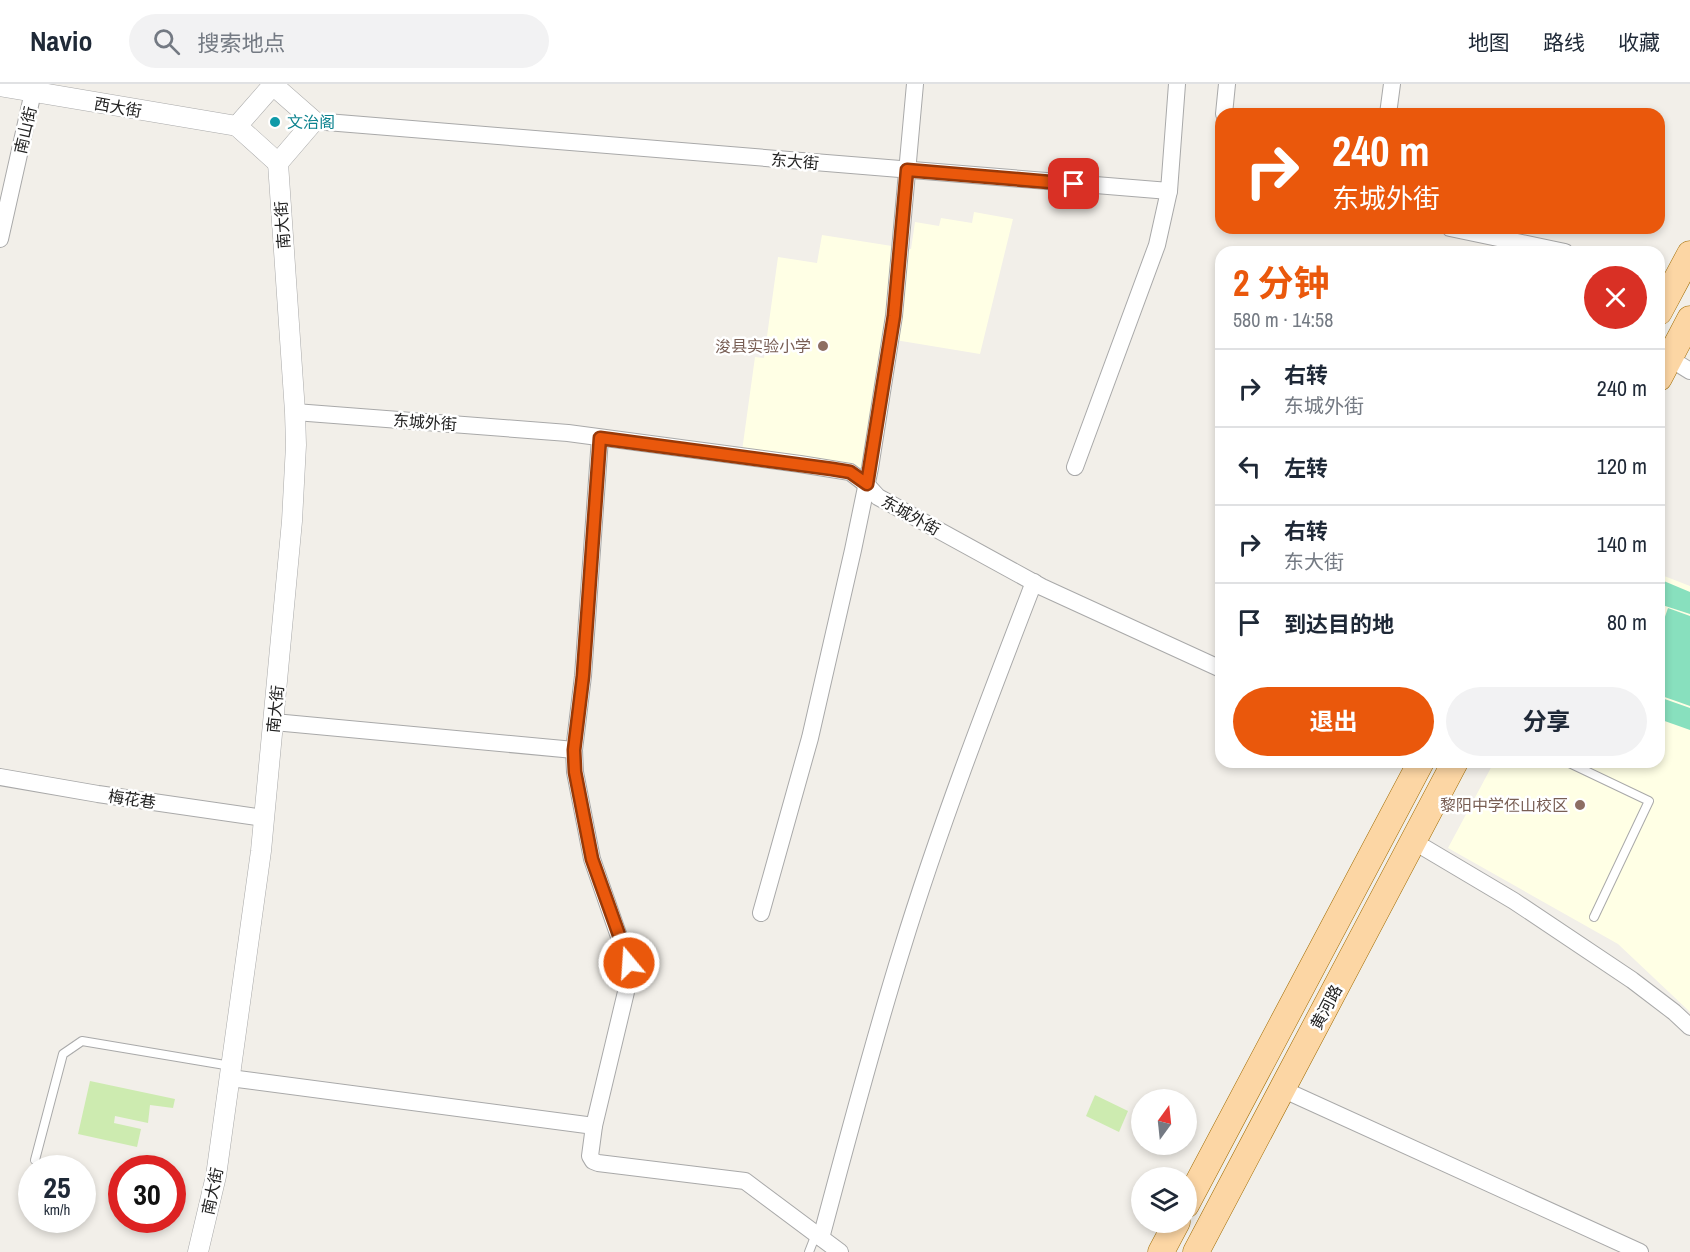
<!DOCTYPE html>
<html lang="zh">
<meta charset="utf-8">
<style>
body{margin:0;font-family:"Archivo Narrow","Noto Sans SC",sans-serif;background:#f2f2f3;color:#1f2937;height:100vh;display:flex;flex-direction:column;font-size:22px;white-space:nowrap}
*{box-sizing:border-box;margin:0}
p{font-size:20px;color:#747a83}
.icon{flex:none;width:33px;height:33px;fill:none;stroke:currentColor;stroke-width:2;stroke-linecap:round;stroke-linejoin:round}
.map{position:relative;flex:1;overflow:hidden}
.sheet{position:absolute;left:1215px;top:162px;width:450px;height:522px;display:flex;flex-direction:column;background:#fff;border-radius:18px;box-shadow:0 3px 9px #0003}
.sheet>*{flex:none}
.guide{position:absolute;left:1215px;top:24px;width:450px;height:126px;border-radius:18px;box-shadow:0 3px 9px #0003;background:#ea580c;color:#fff;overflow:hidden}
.needle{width:39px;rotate:15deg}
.tools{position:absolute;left:1131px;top:1005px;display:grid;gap:12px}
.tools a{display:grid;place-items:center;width:66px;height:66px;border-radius:50%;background:#fff;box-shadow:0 3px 9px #0003;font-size:30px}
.speed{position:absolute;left:18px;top:1071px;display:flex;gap:12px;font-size:30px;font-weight:700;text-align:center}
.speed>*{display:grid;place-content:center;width:78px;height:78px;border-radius:50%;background:#fff;box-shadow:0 3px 9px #0003;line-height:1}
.speed small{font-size:15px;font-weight:400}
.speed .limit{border:9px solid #d22;background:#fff;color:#111}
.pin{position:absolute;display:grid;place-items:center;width:51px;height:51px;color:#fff;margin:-26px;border-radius:12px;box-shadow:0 3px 9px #0006}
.me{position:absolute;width:66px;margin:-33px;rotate:342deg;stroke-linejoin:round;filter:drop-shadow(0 0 4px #0008)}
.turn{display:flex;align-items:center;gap:21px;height:126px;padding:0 18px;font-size:27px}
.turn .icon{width:78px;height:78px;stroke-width:2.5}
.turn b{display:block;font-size:42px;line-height:51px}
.round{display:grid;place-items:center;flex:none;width:63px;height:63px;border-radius:32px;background:#f2f2f3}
.headline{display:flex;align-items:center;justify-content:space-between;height:102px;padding:0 18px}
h1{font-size:36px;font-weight:700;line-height:45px;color:#ea580c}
.action{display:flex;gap:12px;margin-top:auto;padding:12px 18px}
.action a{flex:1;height:69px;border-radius:36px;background:#ea580c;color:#fff;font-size:24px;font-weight:700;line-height:69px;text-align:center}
.action a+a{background:#f2f2f3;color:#1f2937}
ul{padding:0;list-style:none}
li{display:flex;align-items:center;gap:18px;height:78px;padding:0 18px;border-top:2px solid #e0e1e3}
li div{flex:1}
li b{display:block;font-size:22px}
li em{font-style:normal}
header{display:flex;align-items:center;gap:36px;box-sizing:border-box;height:84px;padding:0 30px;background:#fff;border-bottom:2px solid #e0e1e3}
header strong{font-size:28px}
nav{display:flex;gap:33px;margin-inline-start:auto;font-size:21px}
.search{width:420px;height:54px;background:#f2f2f3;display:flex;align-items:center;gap:15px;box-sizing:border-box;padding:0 21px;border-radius:33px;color:#747a83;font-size:22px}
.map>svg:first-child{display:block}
</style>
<header>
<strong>Navio</strong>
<div class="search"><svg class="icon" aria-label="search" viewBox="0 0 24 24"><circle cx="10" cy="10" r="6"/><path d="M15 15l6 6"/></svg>搜索地点</div>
<nav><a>地图</a><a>路线</a><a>收藏</a></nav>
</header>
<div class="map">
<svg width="1690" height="1168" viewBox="0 0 1690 1168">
<rect width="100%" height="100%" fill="#f2efe9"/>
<g fill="#ffffe5">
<polygon points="974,128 1013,135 980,270 883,254 865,384 742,367 755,273 764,274 778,173 817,179 822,151 911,165 915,138 939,142 941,134 972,139"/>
<polygon points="1659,490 1690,502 1690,928 1618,860 1448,764 1494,678 1659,678"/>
</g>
<g fill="#cdebb0">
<polygon points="90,997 175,1015 173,1024 150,1021 148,1039 115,1032 114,1039 141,1045 137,1063 78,1050"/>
<polygon points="1095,1011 1128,1027 1119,1048 1086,1032"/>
</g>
<g fill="#88e0be">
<polygon points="1659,495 1690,508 1690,530 1659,520"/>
<polygon points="1668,524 1690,532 1690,622 1659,611 1659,550"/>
<polygon points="1659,613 1690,624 1690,646 1659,635"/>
</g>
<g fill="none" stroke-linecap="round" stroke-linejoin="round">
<g stroke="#a9a9a9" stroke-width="10">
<g id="service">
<polyline points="1567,678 1649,717 1594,833"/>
<polyline points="35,1076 63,970 82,957 231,982"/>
<polyline points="809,1168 816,1150"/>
</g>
</g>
<g stroke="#a9a9a9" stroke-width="18">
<g id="minor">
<polyline points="1224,30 1227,0"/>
<polyline points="1388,30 1392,0"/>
<polyline points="314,37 1169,107 1177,0"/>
<polyline points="1450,144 1565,168"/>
<polyline points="0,155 33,8"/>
<polyline points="1669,274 1690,287"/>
<polyline points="295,328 568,349 800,380 850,388 867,401 878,413 1042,503 1221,585"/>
<polyline points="1075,383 1157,161 1169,107"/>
<polyline points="274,638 574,666"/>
<polyline points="0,693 98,710 264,734"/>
<polyline points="1413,757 1514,817 1632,896 1674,928 1690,943"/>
<polyline points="761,829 810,654 853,466 870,384 894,232 915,0"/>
<polyline points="230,994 594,1042 590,1072 593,1077 598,1079 745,1097 840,1168"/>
<polyline points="1282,1005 1640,1168"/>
<polyline points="594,1042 631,887 592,775 575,688 574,666 583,592 600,354"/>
<path d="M821,1154C847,1057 872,961 902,865C940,741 987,620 1034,498"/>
</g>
</g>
<g stroke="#a9a9a9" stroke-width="21">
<g id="tertiary">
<polygon points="273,1 314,37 278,79 237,42"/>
<polyline points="0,2 237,42"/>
<polyline points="198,1168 216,1092 261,767 292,437 296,361 295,328 278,79"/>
</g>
</g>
<g stroke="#a06b00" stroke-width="27">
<g id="primary">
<polyline points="1659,228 1690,170"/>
<polyline points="1659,294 1690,235"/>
<polyline points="1186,1121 1421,678"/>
<polyline points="1161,1168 1177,1138"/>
<polyline points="1196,1168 1455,678"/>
</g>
</g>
<use href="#service" stroke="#fff" stroke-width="8"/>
<use href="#minor" stroke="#fff" stroke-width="16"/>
<use href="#tertiary" stroke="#fff" stroke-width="20"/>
<use href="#primary" stroke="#fcd6a4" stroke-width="26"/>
</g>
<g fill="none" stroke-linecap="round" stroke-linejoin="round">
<g stroke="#983908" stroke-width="15">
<polyline id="route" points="629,879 592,775 575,688 574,666 583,592 600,354 832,385 850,388 867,400 894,232 907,86 1074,100"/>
</g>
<use href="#route" stroke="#ea580c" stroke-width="10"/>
</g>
<circle fill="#0f9aa8" stroke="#fff" stroke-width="2" cx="275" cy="38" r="6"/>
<g fill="#8d6e63" stroke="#fff" stroke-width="2">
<circle cx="823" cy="262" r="6"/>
<circle cx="1580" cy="721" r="6"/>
</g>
<g text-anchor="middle" stroke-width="5" stroke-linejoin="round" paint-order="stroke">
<g font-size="16" fill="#222" stroke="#fff">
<text transform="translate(118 23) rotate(10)" y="6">西大街</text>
<text transform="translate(25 46) rotate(-77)" y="6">南山街</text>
<text transform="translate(795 77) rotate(5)" y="6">东大街</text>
<text transform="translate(282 141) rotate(-94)" y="6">南大街</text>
<text transform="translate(425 338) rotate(4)" y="6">东城外街</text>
<text transform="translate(911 431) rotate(29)" y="6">东城外街</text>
<text transform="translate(275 625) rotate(-84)" y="6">南大街</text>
<text transform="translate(132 715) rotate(8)" y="6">梅花巷</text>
<text transform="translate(1326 923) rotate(-62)" y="6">黄河路</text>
<text transform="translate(212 1107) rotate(-78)" y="6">南大街</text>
</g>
<g font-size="16" fill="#0d838f" stroke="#fff" text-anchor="start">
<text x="287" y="44">文治阁</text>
</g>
<g font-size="16" fill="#785e54" stroke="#fff" text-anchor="end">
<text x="811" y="268">浚县实验小学</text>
<text x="1568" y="727">黎阳中学伾山校区</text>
</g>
</g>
</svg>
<div class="tools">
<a><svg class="needle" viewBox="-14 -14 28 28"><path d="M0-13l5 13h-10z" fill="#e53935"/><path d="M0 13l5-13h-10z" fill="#747a83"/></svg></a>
<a><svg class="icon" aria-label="layers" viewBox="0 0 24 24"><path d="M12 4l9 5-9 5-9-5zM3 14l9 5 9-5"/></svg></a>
</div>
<div class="speed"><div>25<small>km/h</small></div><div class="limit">30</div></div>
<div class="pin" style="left:1074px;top:100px;background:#d93025"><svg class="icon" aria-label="arrive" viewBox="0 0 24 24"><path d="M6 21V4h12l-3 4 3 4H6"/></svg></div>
<svg class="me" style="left:629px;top:879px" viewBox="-20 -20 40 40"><circle r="17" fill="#ea580c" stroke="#fff" stroke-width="3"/><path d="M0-11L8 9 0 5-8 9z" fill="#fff"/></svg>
<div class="guide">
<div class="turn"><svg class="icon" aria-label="right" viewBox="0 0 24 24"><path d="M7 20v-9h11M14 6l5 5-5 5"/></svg><div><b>240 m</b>东城外街</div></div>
</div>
<section class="sheet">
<div class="headline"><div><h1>2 分钟</h1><p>580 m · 14:58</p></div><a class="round" style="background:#d93025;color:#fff"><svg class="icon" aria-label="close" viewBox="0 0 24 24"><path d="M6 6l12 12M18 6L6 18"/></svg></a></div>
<ul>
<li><svg class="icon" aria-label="right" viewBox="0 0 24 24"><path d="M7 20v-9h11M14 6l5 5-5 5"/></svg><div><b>右转</b><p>东城外街</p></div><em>240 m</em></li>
<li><svg class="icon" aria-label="left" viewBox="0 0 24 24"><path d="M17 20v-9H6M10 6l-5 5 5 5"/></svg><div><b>左转</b></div><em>120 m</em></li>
<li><svg class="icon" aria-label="right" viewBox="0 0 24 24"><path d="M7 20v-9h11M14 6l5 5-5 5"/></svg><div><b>右转</b><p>东大街</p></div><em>140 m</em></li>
<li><svg class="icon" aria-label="arrive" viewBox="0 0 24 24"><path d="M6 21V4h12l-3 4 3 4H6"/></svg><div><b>到达目的地</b></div><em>80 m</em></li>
</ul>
<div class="action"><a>退出</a><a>分享</a></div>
</section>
</div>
